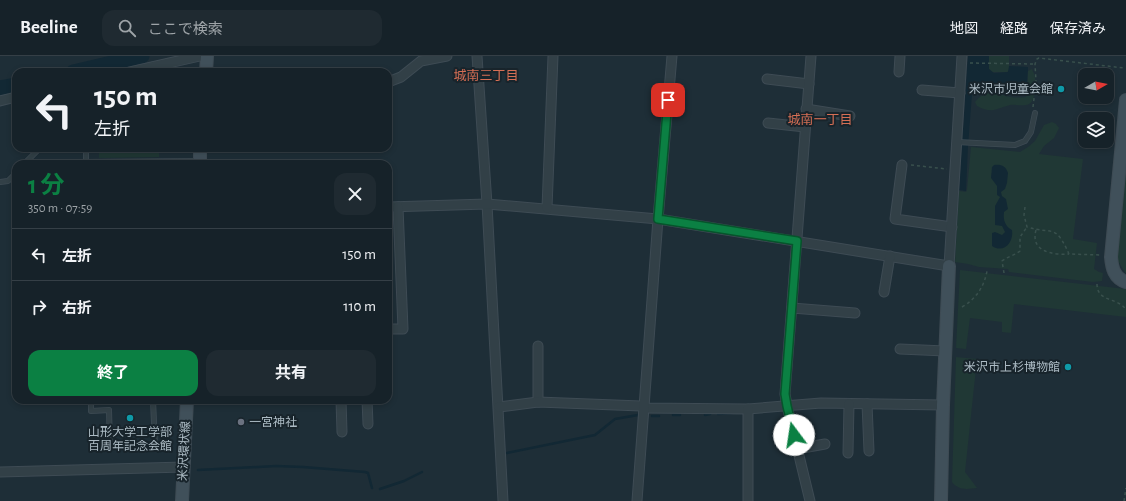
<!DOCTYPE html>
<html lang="ja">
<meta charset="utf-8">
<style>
body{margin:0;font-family:"Alegreya Sans","Noto Sans JP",sans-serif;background:#1f2a31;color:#f1f3f6;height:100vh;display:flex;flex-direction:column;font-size:15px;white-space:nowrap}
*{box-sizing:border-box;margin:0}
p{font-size:13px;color:#9ea4a8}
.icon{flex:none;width:22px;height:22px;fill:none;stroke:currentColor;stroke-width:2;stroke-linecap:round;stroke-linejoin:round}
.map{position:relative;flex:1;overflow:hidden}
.panel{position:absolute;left:12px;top:104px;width:380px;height:244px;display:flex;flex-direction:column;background:#162229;border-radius:12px;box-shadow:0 2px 6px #0003,0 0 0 1px #353f46}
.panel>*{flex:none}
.top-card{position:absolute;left:12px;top:12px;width:380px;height:84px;border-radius:12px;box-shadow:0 2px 6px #0003,0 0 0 1px #353f46;background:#162229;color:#f1f3f6;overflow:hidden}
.needle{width:26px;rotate:81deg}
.controls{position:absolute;left:1078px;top:12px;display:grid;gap:8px}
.controls a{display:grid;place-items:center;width:36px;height:36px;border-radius:8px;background:#162229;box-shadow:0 2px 6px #0003,0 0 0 1px #353f46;font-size:20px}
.pin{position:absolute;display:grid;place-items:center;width:34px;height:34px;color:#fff;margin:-17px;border-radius:8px;box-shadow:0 2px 6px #0006}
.me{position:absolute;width:44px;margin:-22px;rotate:346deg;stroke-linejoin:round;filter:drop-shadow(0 0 3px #0008)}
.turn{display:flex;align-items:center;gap:14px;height:84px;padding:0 16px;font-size:18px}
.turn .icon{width:52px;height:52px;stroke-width:2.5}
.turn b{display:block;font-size:28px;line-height:34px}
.round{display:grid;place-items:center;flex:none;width:42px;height:42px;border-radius:12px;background:#1f2a31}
.overview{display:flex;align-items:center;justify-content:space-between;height:68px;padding:0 16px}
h1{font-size:24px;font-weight:700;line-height:30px;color:#0b8043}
.cta{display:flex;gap:8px;margin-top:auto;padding:8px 16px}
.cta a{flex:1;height:46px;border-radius:12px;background:#0b8043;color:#fff;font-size:16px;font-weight:700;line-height:46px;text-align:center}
.cta a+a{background:#1f2a31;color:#f1f3f6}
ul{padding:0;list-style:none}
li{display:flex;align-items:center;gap:12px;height:52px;padding:0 16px;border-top:1px solid #353f46}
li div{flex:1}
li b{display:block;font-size:15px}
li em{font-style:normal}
header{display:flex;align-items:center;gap:24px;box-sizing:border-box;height:56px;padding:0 20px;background:#162229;border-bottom:1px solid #353f46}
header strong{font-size:19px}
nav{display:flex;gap:22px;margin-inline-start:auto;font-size:14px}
.search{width:280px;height:36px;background:#1f2a31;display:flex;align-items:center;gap:10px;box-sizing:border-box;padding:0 14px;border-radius:12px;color:#9ea4a8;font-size:15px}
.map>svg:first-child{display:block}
</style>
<header>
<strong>Beeline</strong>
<div class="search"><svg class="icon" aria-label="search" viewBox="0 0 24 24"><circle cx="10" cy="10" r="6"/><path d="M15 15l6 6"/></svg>ここで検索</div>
<nav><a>地図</a><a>経路</a><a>保存済み</a></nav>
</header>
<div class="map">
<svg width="1126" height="445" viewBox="0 0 1126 445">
<rect width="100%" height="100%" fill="#1e2e37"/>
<g fill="#203835">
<polygon points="989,0 1009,0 1009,14 1007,16 992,16 989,13"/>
<path d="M1032,13C1033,16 1035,19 1035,22C1036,28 1035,46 1029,48C1023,51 1015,48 1010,49C995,53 992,58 977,50L975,46C980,40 989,32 998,36C1000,37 1001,38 1003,39C1011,42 1018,42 1026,41C1029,36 1027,22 1028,15Z"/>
<polygon points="1052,66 1056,68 1059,72 1054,82 1044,90 1039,98 1083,103 1073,183 1097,187 1094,213 1099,216 1103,217 1102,225 1093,226 1017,217 1009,216 1008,213 979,211 968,208 955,206 959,135 966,136 967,134 971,91 1020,96 1028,91 1035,85 1044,69"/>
<polygon points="99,92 159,92 159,101 99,102"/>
<polygon points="1126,95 1126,218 1118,205 1116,196"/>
<polygon points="960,214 1126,233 1126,261 1014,248 1011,277 1002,276 1002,266 970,262 966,293 956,292"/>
<path d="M956,301L977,303L965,416L977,432C968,433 959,435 952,426Z"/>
</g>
<g fill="#122834">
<path d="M968,0H989V13L994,17L1008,16L1009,10L1028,11V13L1026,39C1015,41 1013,35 1004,33C992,31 983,36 972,38L968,90L966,135L959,134Z"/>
<path d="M994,109C1001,108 1006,110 1008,117L1007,127L1005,133L1001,136L1002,140L1006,143L1008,153L1004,156C1003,164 1005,170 1012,174C1014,186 1004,198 992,190V177L995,176L1002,179L1005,176L1002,170L995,169V150L1000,141L997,139V130L991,122L992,111Z"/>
</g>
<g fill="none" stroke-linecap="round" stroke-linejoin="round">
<g stroke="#122834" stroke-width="2.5">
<polyline points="718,358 732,357"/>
<polyline points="673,359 680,359"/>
<polyline points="705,359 710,358"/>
<polyline points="652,360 659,360"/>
<polyline points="507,397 595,379 615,363 638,359"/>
<polyline points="198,414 276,410 303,411 365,416 368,417 372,432"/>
<polyline points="380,433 404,425 422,416"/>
</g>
<g stroke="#122834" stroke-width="15">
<polyline points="73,16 142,0"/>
<polyline points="0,32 16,29"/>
</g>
<g stroke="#3e4b54" stroke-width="6">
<g id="lane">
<polyline points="957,86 1015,89 1025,85 1031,76 1035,57"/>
<polyline points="86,92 86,106 200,105"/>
<polyline points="24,108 38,94 38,92"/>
<polyline points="0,126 8,125 16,117"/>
<polyline points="91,344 91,355 109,354 110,391 155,390 153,344"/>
</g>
</g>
<g stroke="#3e4b54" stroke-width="11">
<g id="street">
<polyline points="477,0 487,148 503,445"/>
<polyline points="129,16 200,0"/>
<polyline points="899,16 900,0"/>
<polyline points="767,23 809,28"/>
<polyline points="388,26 401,21 421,5 447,0"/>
<polyline points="922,34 960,37"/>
<polyline points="0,45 16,41"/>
<polyline points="806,53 850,60"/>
<polyline points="768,67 805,71"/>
<polyline points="902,109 895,163 952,171"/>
<polyline points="388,151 487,148 658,163 949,210 962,0"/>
<polyline points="547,152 553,0"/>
<polyline points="884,236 890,200"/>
<polyline points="792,252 855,257"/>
<polyline points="388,273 403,273 398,151"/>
<polyline points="900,293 945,295"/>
<polyline points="341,344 342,376"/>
<polyline points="367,344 368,368"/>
<polyline points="538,346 538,290"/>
<polyline points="867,348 869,395"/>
<polyline points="499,351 538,346 641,350 644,352 748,353 821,347 943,349"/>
<polyline points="797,393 825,388"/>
<polyline points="848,397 849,348"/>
<polyline points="0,416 184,411"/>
<polyline points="637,445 658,163 672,0"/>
<polyline points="748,445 748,353"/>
<polyline points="810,445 787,350 785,338 811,0"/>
</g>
</g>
<g stroke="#3e4b54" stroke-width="14">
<g id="secondary">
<polyline points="206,16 207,0"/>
<path d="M1126,44L1111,201C1112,212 1114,222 1126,226"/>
<polyline points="200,108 200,92"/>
<polyline points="182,445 187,344"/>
<polyline points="941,445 943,349 949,210"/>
</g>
</g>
<g stroke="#39504d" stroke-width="1.5" stroke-dasharray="3 3" stroke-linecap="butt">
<polyline points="970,7 1035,8"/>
<polyline points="1033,51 1036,25 1035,8 1037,3 1039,2 1124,12"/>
<polyline points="911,109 947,113"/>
<path d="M1025,151L1024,159L1027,171C1054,179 1055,167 1069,198L1101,199"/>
<path d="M1036,174C1030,196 1053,199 1069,198"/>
<path d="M1004,217L1002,205C1008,200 1014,200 1020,195V181L1027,171"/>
<path d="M1097,228C1097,247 1119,241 1126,254"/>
<path d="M962,251C976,243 984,231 987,215"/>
<polyline points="1124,445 1126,432"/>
</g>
<use href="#lane" stroke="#324047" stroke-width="4.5"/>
<use href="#street" stroke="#324047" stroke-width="9"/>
<use href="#secondary" stroke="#40505a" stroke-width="12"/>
</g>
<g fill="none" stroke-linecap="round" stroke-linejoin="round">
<g stroke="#07532c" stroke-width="10">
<polyline id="route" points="668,44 658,163 797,185 785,338 787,350 794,379"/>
</g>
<use href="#route" stroke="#0b8043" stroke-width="7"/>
</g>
<g fill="#0f9aa8" stroke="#18242b" stroke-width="1.5">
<circle cx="1061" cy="33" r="4"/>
<circle cx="1068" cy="311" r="4"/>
<circle cx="130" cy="362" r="4"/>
</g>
<circle fill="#6b7280" stroke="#18242b" stroke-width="1.5" cx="241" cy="366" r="4"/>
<g text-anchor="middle" stroke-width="4" stroke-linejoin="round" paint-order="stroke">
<g font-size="12" fill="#acbbc4" stroke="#18242b" text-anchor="end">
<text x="1053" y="37">米沢市児童会館</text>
<text x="1060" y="315">米沢市上杉博物館</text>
<text x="249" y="370" text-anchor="start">一宮神社</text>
<text x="130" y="380" text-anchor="middle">山形大学工学部<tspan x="130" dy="14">百周年記念会館</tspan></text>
</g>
<g font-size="12" fill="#acbbc4" stroke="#18242b">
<text transform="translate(184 395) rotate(-87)" y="4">米沢環状線</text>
</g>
<g font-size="13" fill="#d66f55" stroke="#18242b">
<text x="486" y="24">城南三丁目</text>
<text x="820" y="68">城南一丁目</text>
</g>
</g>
</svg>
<div class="controls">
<a><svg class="needle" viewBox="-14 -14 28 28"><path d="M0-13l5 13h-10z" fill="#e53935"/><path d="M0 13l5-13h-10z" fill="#9ea4a8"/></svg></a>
<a><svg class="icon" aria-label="layers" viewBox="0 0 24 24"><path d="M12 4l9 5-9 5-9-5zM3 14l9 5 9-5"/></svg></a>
</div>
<div class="pin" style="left:668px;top:44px;background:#d93025"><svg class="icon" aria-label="arrive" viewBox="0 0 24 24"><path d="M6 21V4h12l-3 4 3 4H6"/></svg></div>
<svg class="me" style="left:794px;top:379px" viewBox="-20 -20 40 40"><circle r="19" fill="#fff"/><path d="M0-13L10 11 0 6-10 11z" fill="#0b8043"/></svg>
<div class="top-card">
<div class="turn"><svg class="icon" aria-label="left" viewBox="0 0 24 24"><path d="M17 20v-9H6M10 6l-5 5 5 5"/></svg><div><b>150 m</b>左折</div></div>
</div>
<section class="panel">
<div class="overview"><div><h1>1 分</h1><p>350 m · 07:59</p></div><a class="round"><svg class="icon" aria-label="close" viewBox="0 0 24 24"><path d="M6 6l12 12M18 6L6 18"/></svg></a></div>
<ul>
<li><svg class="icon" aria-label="left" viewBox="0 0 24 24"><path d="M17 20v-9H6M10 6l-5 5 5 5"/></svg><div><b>左折</b></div><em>150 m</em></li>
<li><svg class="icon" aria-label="right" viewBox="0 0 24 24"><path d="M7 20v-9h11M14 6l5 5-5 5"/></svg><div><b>右折</b></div><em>110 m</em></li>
</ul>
<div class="cta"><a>終了</a><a>共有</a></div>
</section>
</div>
